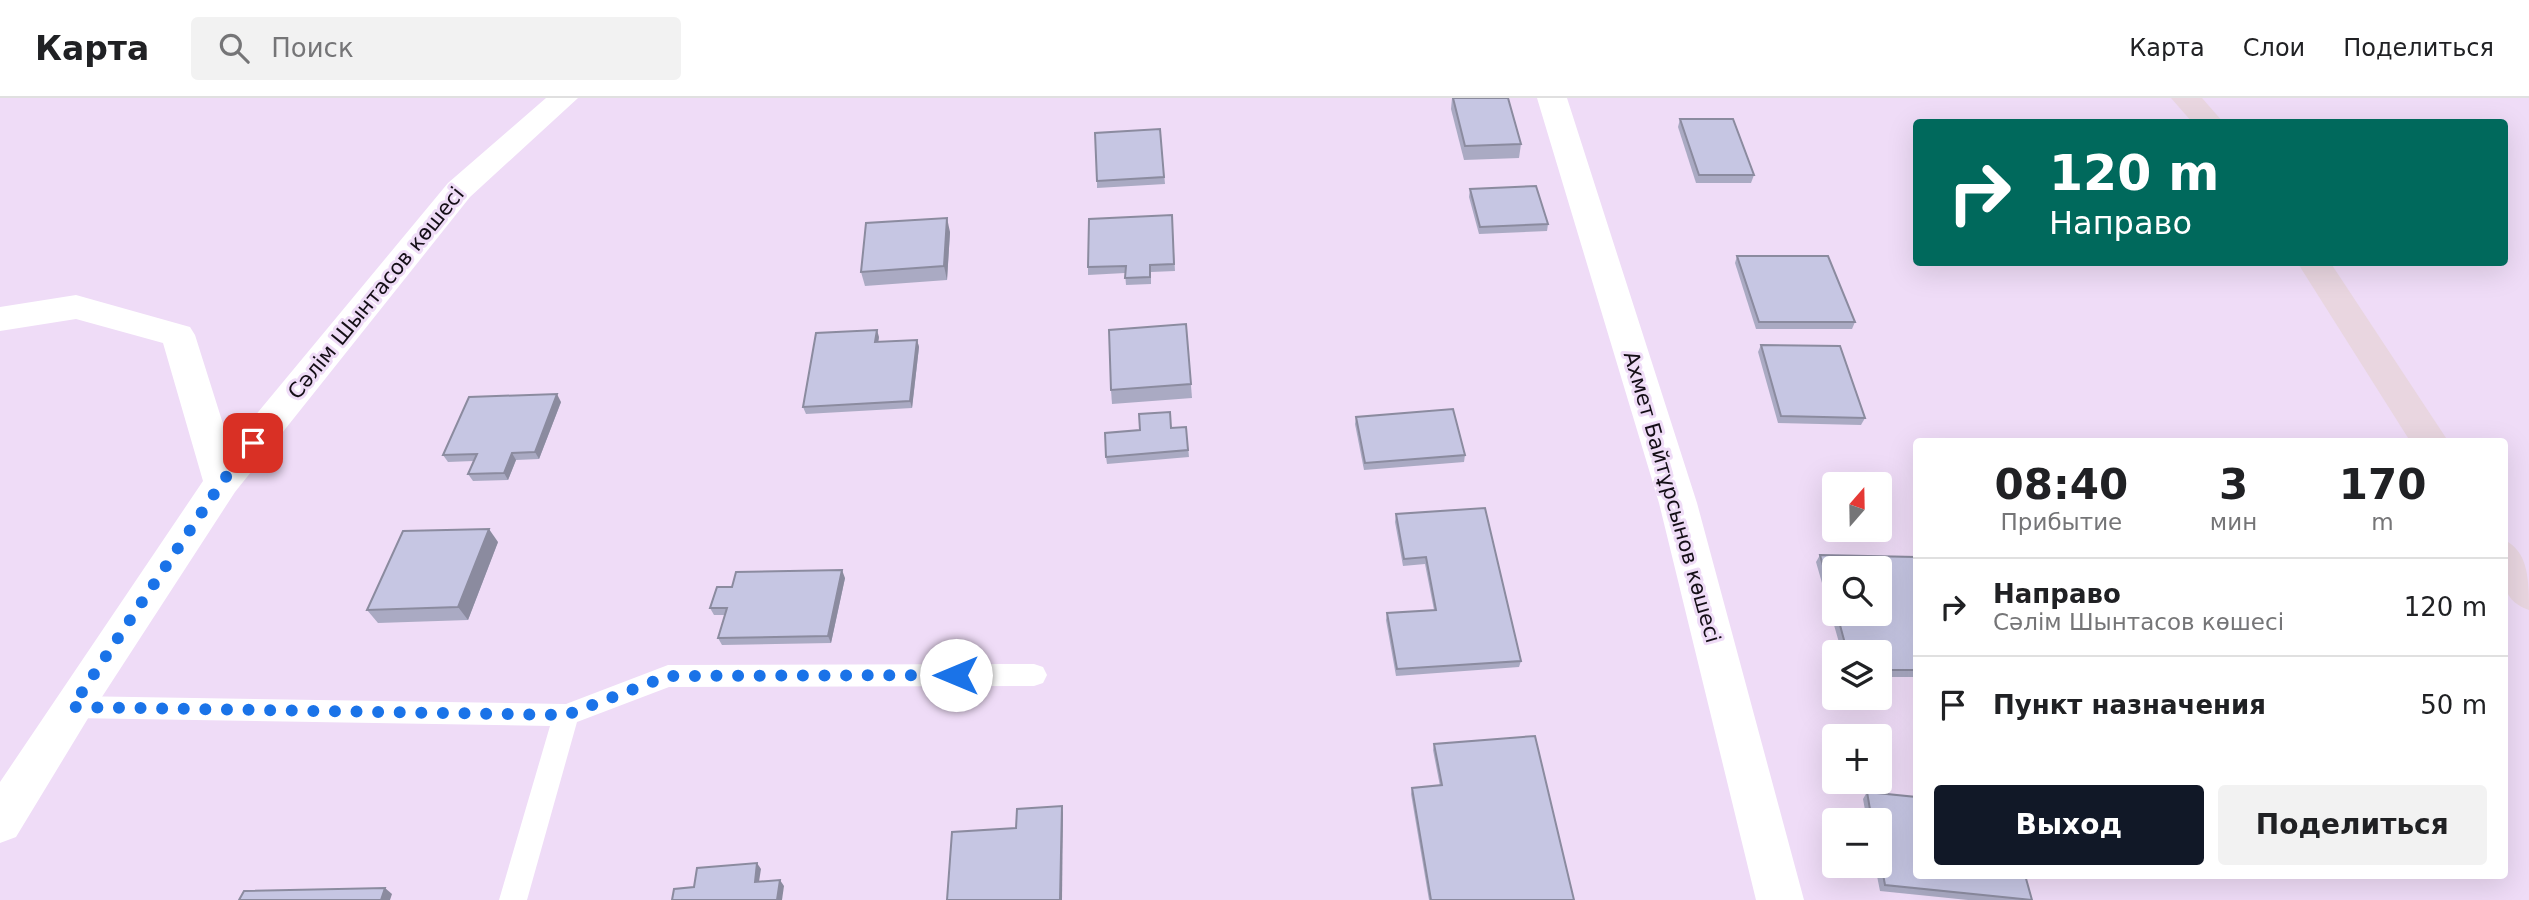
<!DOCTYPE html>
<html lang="ru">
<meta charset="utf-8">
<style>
body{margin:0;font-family:"DejaVu Sans",sans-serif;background:#f2f2f2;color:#202124;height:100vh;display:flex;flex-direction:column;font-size:26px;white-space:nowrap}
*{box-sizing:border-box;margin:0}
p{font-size:23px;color:#757577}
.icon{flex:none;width:38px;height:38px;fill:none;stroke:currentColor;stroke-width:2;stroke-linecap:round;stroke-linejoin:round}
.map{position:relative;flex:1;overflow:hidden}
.drawer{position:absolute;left:1913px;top:340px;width:595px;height:441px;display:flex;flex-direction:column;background:#fff;border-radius:7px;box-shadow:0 7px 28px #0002}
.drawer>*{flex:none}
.hud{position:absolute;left:1913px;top:21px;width:595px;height:147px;border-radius:7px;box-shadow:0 7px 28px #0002;background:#00695c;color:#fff;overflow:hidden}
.needle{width:46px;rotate:20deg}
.tools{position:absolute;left:1822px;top:374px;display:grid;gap:14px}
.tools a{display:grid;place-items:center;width:70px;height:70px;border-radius:7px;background:#fff;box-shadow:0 7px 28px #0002;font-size:35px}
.pin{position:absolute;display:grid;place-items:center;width:60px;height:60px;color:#fff;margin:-30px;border-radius:14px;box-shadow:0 4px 10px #0006}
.me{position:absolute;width:77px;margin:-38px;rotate:270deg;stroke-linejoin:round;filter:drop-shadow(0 0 5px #0008)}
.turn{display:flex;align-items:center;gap:24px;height:147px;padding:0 21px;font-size:32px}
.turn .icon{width:91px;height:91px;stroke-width:2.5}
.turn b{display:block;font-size:49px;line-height:60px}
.eta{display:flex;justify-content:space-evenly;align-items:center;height:119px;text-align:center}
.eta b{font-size:42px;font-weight:700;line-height:49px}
.primary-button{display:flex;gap:14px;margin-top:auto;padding:14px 21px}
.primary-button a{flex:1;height:80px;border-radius:7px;background:#111827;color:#fff;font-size:28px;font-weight:700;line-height:80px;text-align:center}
.primary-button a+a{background:#f2f2f2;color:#202124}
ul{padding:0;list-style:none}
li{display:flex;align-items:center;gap:21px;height:98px;padding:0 21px;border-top:2px solid #e0e0e0}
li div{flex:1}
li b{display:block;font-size:26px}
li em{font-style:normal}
header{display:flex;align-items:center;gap:42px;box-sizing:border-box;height:98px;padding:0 35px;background:#fff;border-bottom:2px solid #e0e0e0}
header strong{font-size:33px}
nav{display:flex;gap:38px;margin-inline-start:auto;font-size:24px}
.search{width:490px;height:63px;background:#f2f2f2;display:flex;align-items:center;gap:18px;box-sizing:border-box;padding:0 24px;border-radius:7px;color:#757577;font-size:26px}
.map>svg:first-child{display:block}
</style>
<header>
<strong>Карта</strong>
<div class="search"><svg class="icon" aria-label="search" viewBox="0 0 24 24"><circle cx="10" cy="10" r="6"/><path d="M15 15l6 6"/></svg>Поиск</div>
<nav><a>Карта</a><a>Слои</a><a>Поделиться</a></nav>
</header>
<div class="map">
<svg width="2529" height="802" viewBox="0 0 2529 802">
<rect width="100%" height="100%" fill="#efdcf7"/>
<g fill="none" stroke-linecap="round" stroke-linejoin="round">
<polygon fill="#fff" fill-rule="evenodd" points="1034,566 1043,569 1047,577 1043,585 1034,588 669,589 577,624 527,802 499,802 550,628 72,620 63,617 59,609 63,601 72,598 566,606 668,567"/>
<g fill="#fff" fill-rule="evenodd">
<polygon points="546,0 578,0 470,99 235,394 87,622 16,739 0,745 0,684 203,383 163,245 76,221 0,233 0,209 76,197 190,229 195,237 230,348 448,85"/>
<polygon points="1537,0 1567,0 1697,405 1804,802 1756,802 1659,405"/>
</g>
<g fill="#e9d6e0" fill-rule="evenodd">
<polygon points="2171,0 2202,0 2223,24 2192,24"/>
<polygon points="2297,164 2330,164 2448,343 2410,343"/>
<path d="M2504,442C2529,453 2529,484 2529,512C2496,501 2504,472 2504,442Z"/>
</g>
</g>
<g fill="#aaaac3" fill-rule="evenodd">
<polygon points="1452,0 1508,0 1521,46 1519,60 1464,62 1451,11"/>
<polygon points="1680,21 1754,77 1751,85 1696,85 1678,29"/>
<polygon points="1160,31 1165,86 1097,90 1097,83"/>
<polygon points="1470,91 1548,126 1547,133 1479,136 1469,99"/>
<polygon points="1172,117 1175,173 1151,174 1151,186 1126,187 1125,175 1088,177 1088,169"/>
<polygon points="950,134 947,182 865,188 861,174"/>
<polygon points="1737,158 1855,224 1852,231 1756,231 1735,165"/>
<polygon points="1186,226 1192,300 1112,306 1111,292"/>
<polygon points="879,239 878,244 917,242 919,249 912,310 806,316 803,309"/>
<polygon points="1761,247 1865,320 1861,327 1778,325 1758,254"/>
<polygon points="561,304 539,361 516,362 508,382 473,383 468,376 473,363 448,364 443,357"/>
<polygon points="1356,319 1465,357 1464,364 1364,372 1355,326"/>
<polygon points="1186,329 1189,359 1107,366 1106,359 1171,330"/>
<polygon points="1396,416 1521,563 1519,569 1396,578 1386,522 1387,515 1434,512 1425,466 1403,468 1395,424"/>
<polygon points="498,444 468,522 378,525 367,512"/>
<path d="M1820,457L1916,459V579H1884L1880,564V555H1842L1816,464ZM1834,471L1880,516H1834Z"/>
<polygon points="845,480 831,545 722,547 718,540 725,517 714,517 710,510 732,489"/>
<polygon points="1434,646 1574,802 1429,802 1411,696 1412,690 1440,688 1433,652"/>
<polygon points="1867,694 2032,802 1968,802 1880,793 1875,768 1880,768 1880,723 1867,723 1863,701"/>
</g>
<g fill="#8b8b9f">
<polygon points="947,120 950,134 947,182 944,168"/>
<polygon points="877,232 879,239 877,251 875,244"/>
<polygon points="917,242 919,249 912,310 910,303"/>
<polygon points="557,296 561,304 539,361 535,354"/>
<polygon points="512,355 516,362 508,382 504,375"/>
<polygon points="489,431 498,444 468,522 458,509"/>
<polygon points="842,472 845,480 831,545 828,538"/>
<polygon points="1062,708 1063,715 1062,802 1060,802"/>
<polygon points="757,765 761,771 758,790 755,784"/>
<polygon points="780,782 784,788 782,802 777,802"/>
<polygon points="385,790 392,796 390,802 381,802"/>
</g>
<g fill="#c6c6e3" stroke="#8b8b9f" stroke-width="2">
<polygon points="1453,0 1508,0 1521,46 1465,48"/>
<polygon points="1680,21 1733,21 1754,77 1699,77"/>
<polygon points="1160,31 1164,79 1097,83 1095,35"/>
<polygon points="1536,88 1548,126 1480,129 1470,91"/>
<polygon points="1172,117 1174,166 1150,167 1150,179 1125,180 1126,168 1088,169 1089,121"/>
<polygon points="947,120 944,168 861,174 866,125"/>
<polygon points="1737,158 1828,158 1855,224 1759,224"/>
<polygon points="1186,226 1191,286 1111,292 1109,232"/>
<polygon points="877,232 875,244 917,242 910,303 803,309 816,235"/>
<polygon points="1761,247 1840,248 1865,320 1781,318"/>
<polygon points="557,296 535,354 512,355 504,375 468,376 477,356 443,357 469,299"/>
<polygon points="1453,311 1465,357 1365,365 1356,319"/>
<polygon points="1170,314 1171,330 1186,329 1188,352 1106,359 1105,335 1140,332 1139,316"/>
<polygon points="1485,410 1521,563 1397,571 1387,515 1436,512 1426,459 1404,461 1396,416"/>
<polygon points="489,431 458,509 367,512 403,433"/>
<polygon points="1820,457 1916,459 1916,572 1889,572 1883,554 1847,553 1837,516 1880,516 1880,471 1834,471 1834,507"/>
<polygon points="842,472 828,538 718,540 727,510 710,510 717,489 732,489 736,474"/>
<polygon points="1535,638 1574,802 1431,802 1412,690 1442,687 1434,646"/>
<polygon points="1867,694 1916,699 1916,777 2025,777 2032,802 1885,787 1880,760 1880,723 1872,723"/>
<polygon points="1062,708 1060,802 947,802 952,734 1016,730 1017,711"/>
<polygon points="757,765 755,784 780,782 777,802 672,802 674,791 694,789 697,770"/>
<polygon points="385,790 381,802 239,802 244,793"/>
</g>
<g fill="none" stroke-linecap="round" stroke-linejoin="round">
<polyline stroke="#1a73e8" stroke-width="12" stroke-dasharray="0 21.6" points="253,345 222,384 72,609 566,617 668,578 956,577"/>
</g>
<g text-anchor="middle" stroke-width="6" stroke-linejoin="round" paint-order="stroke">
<g font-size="21" fill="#140e16" stroke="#efdcf7">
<text transform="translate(376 195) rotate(-51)" y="7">Сәлім Шынтасов көшесі</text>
<text transform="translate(1672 399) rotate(74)" y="7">Ахмет Байтұрсынов көшесі</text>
</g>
</g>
</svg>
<div class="tools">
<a><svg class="needle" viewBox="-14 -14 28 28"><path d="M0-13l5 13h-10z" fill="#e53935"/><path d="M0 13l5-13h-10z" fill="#757577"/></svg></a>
<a><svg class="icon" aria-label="search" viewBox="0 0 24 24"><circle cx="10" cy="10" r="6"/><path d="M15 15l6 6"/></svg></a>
<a><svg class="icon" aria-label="layers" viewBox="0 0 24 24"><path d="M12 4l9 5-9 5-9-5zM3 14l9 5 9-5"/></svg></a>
<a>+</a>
<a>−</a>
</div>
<div class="pin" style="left:253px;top:345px;background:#d93025"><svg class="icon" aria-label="arrive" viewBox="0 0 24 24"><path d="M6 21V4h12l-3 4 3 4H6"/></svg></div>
<svg class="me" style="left:956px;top:577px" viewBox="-20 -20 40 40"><circle r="19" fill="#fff"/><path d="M0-13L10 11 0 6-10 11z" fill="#1a73e8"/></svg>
<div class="hud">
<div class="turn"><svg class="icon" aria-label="right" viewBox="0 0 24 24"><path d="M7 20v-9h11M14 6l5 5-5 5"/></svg><div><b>120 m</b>Направо</div></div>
</div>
<section class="drawer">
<div class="eta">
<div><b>08:40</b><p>Прибытие</p></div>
<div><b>3</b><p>мин</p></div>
<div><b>170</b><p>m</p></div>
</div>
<ul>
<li><svg class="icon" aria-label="right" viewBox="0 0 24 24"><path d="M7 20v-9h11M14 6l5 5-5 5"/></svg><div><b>Направо</b><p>Сәлім Шынтасов көшесі</p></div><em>120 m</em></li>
<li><svg class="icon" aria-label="arrive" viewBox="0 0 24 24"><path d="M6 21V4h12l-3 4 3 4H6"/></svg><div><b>Пункт назначения</b></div><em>50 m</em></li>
</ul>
<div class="primary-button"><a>Выход</a><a>Поделиться</a></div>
</section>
</div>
